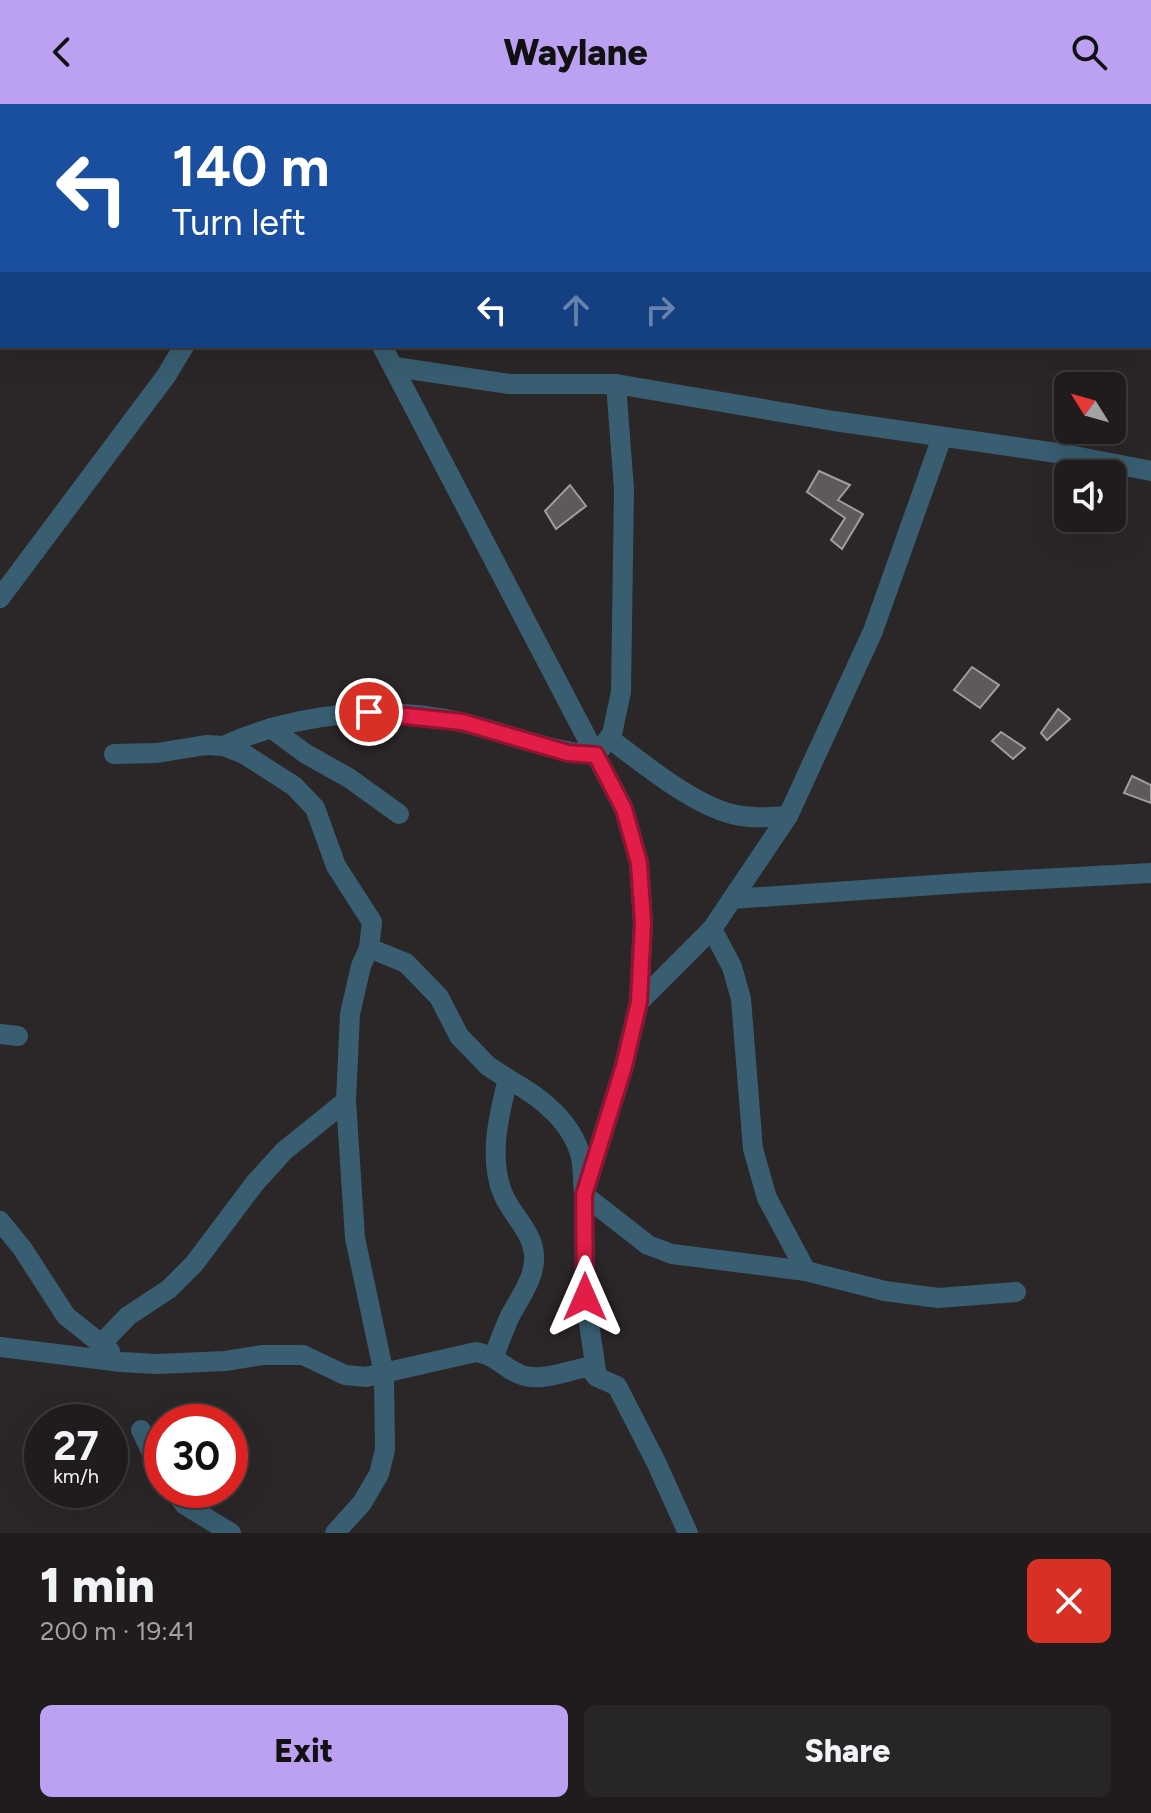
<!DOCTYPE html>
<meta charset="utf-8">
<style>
body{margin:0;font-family:Figtree,sans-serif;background:#282526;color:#f1f3f6;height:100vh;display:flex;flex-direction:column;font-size:30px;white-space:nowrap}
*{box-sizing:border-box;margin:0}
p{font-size:26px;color:#a2a1a4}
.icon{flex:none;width:44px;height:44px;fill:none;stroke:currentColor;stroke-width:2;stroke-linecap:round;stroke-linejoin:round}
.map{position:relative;height:1429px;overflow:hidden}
.side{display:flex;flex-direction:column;background:#201c1d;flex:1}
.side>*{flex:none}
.top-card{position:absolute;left:0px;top:0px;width:1152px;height:244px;box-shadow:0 8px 32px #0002,0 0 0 2px #3d3a3b;background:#1a4fa0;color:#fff;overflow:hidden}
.needle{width:52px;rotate:307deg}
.buttons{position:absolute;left:1054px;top:268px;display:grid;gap:16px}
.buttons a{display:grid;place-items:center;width:72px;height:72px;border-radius:12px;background:#201c1d;box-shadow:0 8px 32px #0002,0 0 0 2px #3d3a3b;font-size:40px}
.speed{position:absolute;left:24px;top:1300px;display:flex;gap:16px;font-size:40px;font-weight:700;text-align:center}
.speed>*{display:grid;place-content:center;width:104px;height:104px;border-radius:50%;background:#201c1d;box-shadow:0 8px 32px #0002,0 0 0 2px #3d3a3b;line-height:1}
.speed small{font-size:20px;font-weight:400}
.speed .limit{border:12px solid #d22;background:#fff;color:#111}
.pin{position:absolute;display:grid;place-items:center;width:68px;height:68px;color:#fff;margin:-34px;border:4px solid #fff;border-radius:50%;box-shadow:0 2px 8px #0007}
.me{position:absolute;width:88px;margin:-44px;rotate:0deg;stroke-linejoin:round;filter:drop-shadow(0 0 6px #0008)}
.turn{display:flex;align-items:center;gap:28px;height:168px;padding:0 40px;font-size:36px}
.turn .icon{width:104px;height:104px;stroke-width:2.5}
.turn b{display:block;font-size:56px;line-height:68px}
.lanes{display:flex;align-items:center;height:76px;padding:0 40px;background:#0003;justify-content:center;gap:40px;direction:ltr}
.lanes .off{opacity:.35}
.round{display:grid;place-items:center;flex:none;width:84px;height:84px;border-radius:12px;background:#282526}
.overview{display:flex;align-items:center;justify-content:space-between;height:136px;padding:0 40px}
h1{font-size:48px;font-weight:800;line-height:60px}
.button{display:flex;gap:16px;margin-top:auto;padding:16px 40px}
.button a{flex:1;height:92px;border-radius:12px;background:#bca0f2;color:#111;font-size:32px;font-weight:800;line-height:92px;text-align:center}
.button a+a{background:#282526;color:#f1f3f6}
header{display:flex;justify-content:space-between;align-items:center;height:104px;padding:0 40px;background:#bca0f2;color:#111;font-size:36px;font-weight:800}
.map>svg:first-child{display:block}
</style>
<header><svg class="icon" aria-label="back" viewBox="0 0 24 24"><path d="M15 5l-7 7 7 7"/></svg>Waylane<svg class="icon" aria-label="search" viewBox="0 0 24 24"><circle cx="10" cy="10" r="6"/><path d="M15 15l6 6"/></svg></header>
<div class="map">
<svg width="1151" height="1429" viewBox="0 0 1151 1429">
<rect width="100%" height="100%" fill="#2b2627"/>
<g fill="#5e595a" stroke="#a29c9d" stroke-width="2">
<polygon points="819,367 850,381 838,396 863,410 842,445 831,436 845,414 807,388"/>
<polygon points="570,381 586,402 556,425 545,407"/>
<polygon points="972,563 999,581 980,604 954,586"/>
<polygon points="1058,605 1070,615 1047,636 1041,629"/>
<polygon points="1001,628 1025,644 1013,655 992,637"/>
<polygon points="1132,672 1151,681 1151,699 1124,689"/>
</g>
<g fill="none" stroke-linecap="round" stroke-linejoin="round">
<g stroke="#395e72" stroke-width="20">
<polyline points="252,0 253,2"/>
<polyline points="1088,0 1090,2"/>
<polyline points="341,2 342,0"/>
<polyline points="537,2 538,0"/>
<polyline points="1150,84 1151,86"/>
<polyline points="382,242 624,705 639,759 643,819 639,898 624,962 584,1091 585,1193 597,1273"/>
<polyline points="395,263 509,280 616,280 834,317 1064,350 1151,367"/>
<polyline points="0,494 166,272 184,242"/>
<polyline points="271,624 306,650 349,674 399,710"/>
<path d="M609,634C641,658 693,701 732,710C751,715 769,713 788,712"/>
<path d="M223,642C298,608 385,600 465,619C509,630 551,648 596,651L612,630L621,588L624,385L616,280"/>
<polyline points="114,650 157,649 206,641 223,642 244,650 294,682 315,704 336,762 372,818 369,844 361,862 350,910 346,997 355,1134 384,1270 385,1346 379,1370 362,1399 335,1429"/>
<polyline points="732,795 963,779 1151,769"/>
<polyline points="712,825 732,863 741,895 753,1045 767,1094 806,1167"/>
<path d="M369,844L406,859L439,893L459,932L488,962L508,975C499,1010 488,1054 503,1090C511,1110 532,1127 534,1150C536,1173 520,1193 510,1212C504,1225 499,1239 494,1252"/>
<polyline points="639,898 712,825 788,712 873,527 942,333"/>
<polyline points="0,930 18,932"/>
<path d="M508,975C540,992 576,1020 582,1059C583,1070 583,1081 584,1091L648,1141L672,1150L806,1167L885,1187L938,1194L1016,1188"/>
<polyline points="0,1117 22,1144 66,1212 110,1247"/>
<polyline points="102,1239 128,1212 169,1185 194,1160 255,1079 284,1047 346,997"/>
<path d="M0,1243L121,1258L158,1260L225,1257L263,1251H303L345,1271L366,1273L476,1248C500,1253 499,1261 517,1269C539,1280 564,1267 588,1263L597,1273L617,1282L656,1358L688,1429"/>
<polyline points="141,1326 162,1370"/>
<polyline points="174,1386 185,1401 231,1429"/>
</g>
</g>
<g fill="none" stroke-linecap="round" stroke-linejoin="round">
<g stroke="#92132f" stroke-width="20">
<polyline id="route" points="369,608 462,618 568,649 596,651 624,705 639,759 643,819 639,898 624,962 584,1091 585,1193"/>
</g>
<use href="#route" stroke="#e11d48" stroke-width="14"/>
</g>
</svg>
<div class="buttons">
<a><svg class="needle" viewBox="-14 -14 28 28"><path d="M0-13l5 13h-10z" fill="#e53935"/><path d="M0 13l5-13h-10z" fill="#a2a1a4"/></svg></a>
<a><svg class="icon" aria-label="sound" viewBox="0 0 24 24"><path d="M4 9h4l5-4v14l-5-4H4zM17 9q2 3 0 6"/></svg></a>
</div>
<div class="speed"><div>27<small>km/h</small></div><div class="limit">30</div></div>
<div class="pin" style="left:369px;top:608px;background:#d93025"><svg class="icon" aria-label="arrive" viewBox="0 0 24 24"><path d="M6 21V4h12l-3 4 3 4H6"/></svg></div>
<svg class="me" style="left:585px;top:1193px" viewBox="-20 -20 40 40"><path d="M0-17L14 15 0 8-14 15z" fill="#e11d48" stroke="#fff" stroke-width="4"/></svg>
<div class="top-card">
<div class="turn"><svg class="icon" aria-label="left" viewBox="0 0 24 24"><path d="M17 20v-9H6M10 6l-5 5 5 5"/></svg><div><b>140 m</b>Turn left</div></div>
<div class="lanes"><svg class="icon" aria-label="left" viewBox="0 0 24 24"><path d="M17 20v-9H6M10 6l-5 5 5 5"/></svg><svg class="icon off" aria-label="ahead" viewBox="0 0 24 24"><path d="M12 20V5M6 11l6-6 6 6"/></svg><svg class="icon off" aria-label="right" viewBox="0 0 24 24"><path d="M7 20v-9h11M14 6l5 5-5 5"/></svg></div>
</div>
</div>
<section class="side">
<div class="overview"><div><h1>1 min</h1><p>200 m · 19:41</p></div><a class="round" style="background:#d93025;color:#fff"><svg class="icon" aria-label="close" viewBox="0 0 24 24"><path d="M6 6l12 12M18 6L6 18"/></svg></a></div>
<div class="button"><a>Exit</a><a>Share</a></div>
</section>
